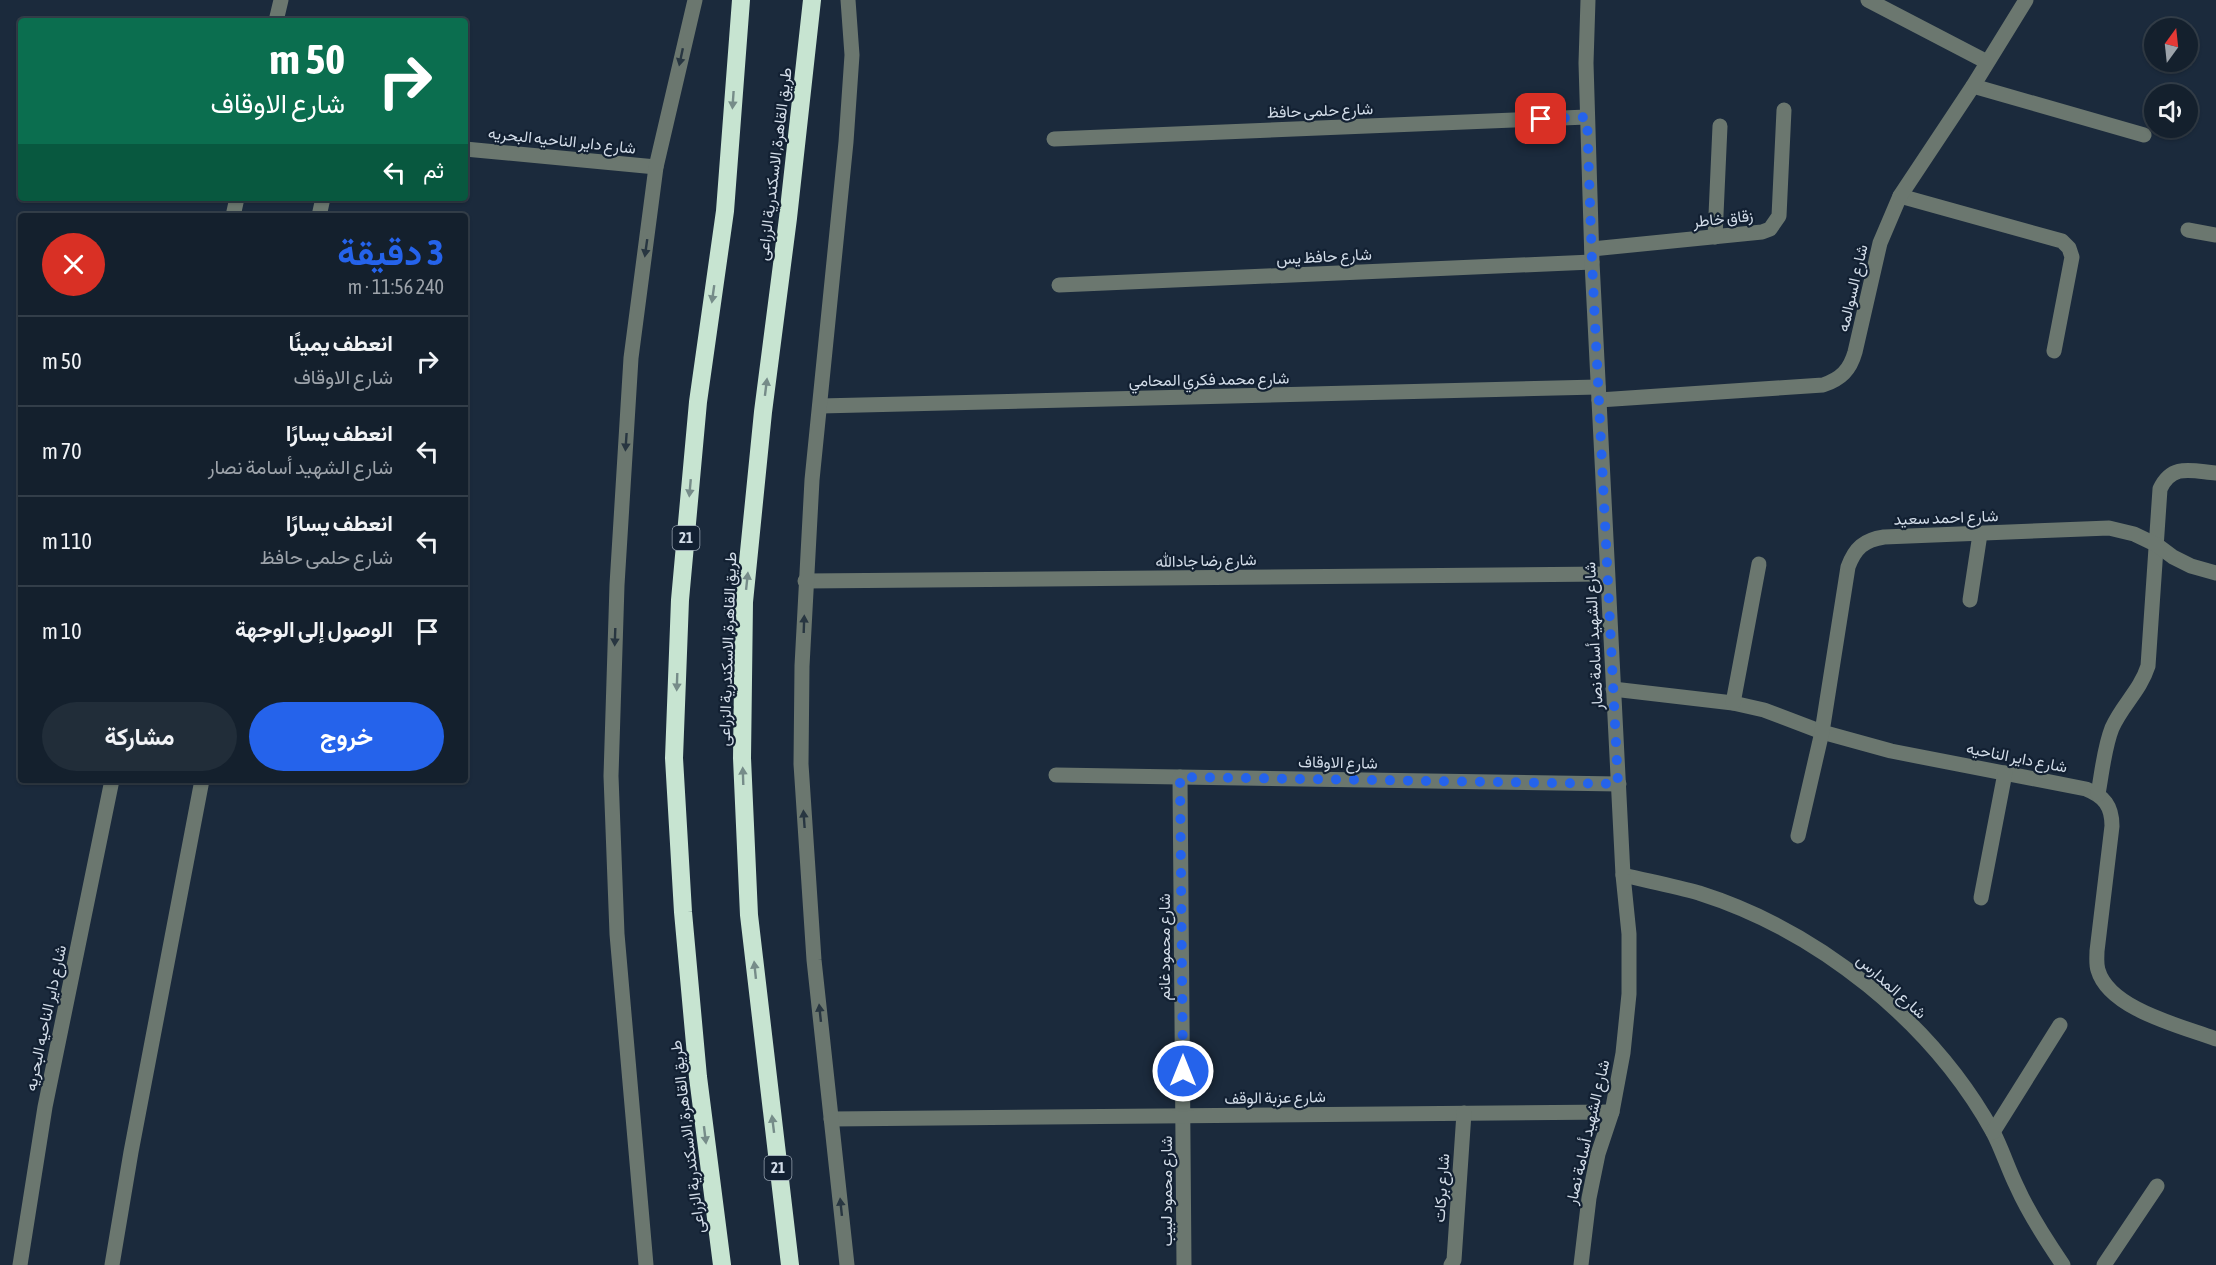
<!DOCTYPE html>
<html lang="ar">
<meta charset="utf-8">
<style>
body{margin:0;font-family:"Asap Condensed",Vazirmatn,sans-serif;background:#212d39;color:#f1f3f6;direction:rtl;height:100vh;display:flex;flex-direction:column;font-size:22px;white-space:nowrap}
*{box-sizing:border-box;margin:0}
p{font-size:20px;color:#9da3aa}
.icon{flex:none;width:33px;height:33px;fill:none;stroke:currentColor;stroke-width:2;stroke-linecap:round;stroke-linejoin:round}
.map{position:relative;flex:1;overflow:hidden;direction:ltr}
.sheet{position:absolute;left:18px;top:213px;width:450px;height:570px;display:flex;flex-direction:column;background:#14202d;border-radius:6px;box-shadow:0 2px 4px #0004,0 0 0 2px #333e49;direction:rtl}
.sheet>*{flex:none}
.banner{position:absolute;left:18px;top:18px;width:450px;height:183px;border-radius:6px;box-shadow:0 2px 4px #0004,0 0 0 2px #333e49;direction:rtl;background:#0b6e4f;color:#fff;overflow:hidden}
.needle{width:39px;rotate:15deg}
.tools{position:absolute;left:2144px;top:18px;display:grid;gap:12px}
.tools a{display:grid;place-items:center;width:54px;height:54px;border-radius:50%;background:#14202d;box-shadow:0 2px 4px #0004,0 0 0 2px #333e49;font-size:30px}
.pin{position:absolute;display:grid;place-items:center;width:51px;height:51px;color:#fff;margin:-26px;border-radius:12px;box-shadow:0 3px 9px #0006}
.me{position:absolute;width:66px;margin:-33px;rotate:0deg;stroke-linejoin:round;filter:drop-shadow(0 0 4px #0008)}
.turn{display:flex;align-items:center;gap:21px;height:126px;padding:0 24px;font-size:27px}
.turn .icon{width:78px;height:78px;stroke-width:2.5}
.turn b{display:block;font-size:42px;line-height:51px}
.then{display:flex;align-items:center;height:57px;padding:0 24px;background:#0003;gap:12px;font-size:22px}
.round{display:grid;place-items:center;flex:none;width:63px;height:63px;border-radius:32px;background:#212d39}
.head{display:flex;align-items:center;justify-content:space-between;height:102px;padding:0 24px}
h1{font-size:36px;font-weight:700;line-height:45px;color:#2563eb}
.action{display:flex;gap:12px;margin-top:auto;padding:12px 24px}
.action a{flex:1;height:69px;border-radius:36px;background:#2563eb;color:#fff;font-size:24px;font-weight:700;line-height:69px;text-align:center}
.action a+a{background:#212d39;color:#f1f3f6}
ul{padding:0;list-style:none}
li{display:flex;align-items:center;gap:18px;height:90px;padding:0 24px;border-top:2px solid #333e49}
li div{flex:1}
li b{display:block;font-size:22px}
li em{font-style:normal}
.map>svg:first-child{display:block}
</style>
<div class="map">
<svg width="2216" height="1265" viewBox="0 0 2216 1265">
<rect width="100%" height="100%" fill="#1b2a3c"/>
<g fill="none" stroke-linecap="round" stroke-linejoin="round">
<g stroke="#6b776f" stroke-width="15">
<polyline points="1868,0 1987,62"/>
<polyline points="276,21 281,0"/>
<polyline points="1973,86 2144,135"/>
<polyline points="1054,139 1587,117"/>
<polyline points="465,149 656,167"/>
<polyline points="1900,196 2062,241 2069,248 2072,257 2054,351"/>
<polyline points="233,216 237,198"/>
<polyline points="319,216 323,198"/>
<polyline points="2188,230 2216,235"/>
<polyline points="1715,237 1720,126"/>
<polyline points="1592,249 1762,232 1770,229 1779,216 1784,110"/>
<polyline points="1059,285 1592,262"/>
<path d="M1599,400L1823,385C1841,379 1850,370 1855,352L1880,243L1900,196L1973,86L2026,0"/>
<polyline points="820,406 1598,387"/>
<polyline points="805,581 1607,574"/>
<polyline points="1970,600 1980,534"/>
<path d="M1613,689L1733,703L1764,710L1822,732L1891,751L2086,789C2104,796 2112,806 2112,826L2097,951C2097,957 2096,964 2098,970C2109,1009 2181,1026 2216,1039"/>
<polyline points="1733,703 1759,564"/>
<polyline points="1056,775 1619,784"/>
<polyline points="1180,777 1184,1265"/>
<path d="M2098,794C2102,773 2104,748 2112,728C2122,705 2140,691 2148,666L2160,489C2172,463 2192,471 2216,473"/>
<path d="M1798,836L1822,732L1848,567C1855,548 1864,540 1884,537L2109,528L2134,534L2157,545L2173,557L2191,566L2216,573"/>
<path d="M1623,875C1648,881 1674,886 1699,893C1819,931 1932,1022 1993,1132C2002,1149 2008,1169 2017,1187C2029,1214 2046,1240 2063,1265"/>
<polyline points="1981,898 2005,773"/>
<polyline points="831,1119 1612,1112"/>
<polyline points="1993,1132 2060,1025"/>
<polyline points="20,1265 45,1107 112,780"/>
<polyline points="112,1265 131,1152 202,780"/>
<polyline points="646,1265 617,934 611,776 617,585 631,358 656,167 695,0"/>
<polyline points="847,1265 814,960 801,764 802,666 812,480 846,142 852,55 848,0"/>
<polyline points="1451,1265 1454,1260 1464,1113"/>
<polyline points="1581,1265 1589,1198 1598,1154 1612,1112 1623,1053 1629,994 1629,934 1623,875 1592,262 1586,63 1588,0"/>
<polyline points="2104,1265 2157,1186"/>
</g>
<g stroke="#c7e4d1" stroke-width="18">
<polyline points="722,1265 698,1077 683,912 674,758 680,600 698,402 725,211 741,0"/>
<polyline points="790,1265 749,915 742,758 744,602 763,412 788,218 812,0"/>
</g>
</g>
<defs><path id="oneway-solid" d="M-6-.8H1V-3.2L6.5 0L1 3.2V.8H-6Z" transform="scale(1.5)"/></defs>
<g fill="#283641">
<use href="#oneway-solid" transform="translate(681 57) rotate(102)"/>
<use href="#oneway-solid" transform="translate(646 248) rotate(98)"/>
<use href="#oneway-solid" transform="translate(626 442) rotate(94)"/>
<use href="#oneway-solid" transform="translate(804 624) rotate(-88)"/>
<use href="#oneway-solid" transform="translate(615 637) rotate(92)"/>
<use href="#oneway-solid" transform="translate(804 819) rotate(-94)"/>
<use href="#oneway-solid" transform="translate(820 1013) rotate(-96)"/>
<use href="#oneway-solid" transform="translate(841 1207) rotate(-96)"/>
</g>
<g fill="#768c89">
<use href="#oneway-solid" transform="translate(733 100) rotate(94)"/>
<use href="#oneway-solid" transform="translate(713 294) rotate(98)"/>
<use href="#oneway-solid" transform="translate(766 387) rotate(-83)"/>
<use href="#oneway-solid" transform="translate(690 488) rotate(95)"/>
<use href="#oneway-solid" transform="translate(747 581) rotate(-84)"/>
<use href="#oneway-solid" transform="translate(677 682) rotate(92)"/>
<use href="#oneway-solid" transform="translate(743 776) rotate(-92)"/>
<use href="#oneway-solid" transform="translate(755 970) rotate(-96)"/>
<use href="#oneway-solid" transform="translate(773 1124) rotate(-97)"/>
<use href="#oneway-solid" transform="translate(705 1135) rotate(83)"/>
</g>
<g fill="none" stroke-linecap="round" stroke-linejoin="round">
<polyline stroke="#2563eb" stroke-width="10" stroke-dasharray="0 18" points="1183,1071 1180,777 1618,784 1592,262 1587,117 1541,119"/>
</g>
<g text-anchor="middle" stroke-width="4.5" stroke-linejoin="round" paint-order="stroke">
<g fill="#122032" stroke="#98a4b1" stroke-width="1.5">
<rect x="672.5" y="526" width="27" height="24" rx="4.5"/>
<rect x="764.5" y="1156" width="27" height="24" rx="4.5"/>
</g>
<g font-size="15" font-weight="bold" fill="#d2dce8">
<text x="686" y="543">21</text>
<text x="778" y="1173">21</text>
</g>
<g font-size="16" fill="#d2dce8" stroke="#122032">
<text transform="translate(1320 110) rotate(-2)" y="6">شارع حلمى حافظ</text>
<text transform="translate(562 140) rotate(6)" y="6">شارع داير الناحيه البحريه</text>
<text transform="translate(774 164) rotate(-83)" y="6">طريق القاهرة, الاسكندرية الزراعى</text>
<text transform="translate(1723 218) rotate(-6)" y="6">زقاق خاطر</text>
<text transform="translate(1324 256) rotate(-3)" y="6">شارع حافظ يس</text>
<text transform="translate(1852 288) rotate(-77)" y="6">شارع السوالمه</text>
<text transform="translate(1209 379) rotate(-1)" y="6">شارع محمد فكري المحامي</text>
<text transform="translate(1946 517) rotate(-2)" y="6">شارع احمد سعيد</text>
<text transform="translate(1206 560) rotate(-1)" y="6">شارع رضا جادالله</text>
<text transform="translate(1593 636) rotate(-93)" y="6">شارع الشهيد أسامة نصار</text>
<text transform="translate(727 649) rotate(-88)" y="6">طريق القاهرة, الاسكندرية الزراعى</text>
<text transform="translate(2017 757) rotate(11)" y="6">شارع داير الناحيه</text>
<text transform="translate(1338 762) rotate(1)" y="6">شارع الاوقاف</text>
<text transform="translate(1164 947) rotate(-90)" y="6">شارع محمود غانم</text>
<text transform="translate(1892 986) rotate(42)" y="6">شارع المدارس</text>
<text transform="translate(45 1018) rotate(-78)" y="6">شارع داير الناحيه البحريه</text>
<text transform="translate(1275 1097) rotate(-1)" y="6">شارع عزبة الوقف</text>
<text transform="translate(1587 1132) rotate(-77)" y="6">شارع الشهيد أسامة نصار</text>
<text transform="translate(687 1137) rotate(-97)" y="6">طريق القاهرة, الاسكندرية الزراعى</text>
<text transform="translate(1441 1188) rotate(-86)" y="6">شارع بركات</text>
<text transform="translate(1166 1191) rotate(-90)" y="6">شارع محمود لبيب</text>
</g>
</g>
</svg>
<div class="tools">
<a><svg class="needle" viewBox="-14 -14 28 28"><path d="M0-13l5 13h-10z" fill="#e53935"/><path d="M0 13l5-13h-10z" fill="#9da3aa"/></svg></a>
<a><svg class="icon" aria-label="sound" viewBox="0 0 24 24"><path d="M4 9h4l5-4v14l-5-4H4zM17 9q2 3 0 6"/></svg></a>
</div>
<div class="pin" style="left:1541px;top:119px;background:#d93025"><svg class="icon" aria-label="arrive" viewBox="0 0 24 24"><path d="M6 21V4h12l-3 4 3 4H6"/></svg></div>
<svg class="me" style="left:1183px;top:1071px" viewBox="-20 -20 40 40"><circle r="17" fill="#2563eb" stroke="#fff" stroke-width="3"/><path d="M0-11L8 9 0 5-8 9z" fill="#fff"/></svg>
<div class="banner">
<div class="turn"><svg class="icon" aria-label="right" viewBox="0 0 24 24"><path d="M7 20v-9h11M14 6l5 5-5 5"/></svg><div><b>50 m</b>شارع الاوقاف</div></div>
<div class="then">ثم<svg class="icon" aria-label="left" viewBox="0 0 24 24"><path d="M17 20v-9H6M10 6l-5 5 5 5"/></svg></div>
</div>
<section class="sheet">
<div class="head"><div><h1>3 دقيقة</h1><p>240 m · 11:56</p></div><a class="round" style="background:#d93025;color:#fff"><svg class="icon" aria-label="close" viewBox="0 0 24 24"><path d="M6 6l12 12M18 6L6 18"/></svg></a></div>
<ul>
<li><svg class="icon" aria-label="right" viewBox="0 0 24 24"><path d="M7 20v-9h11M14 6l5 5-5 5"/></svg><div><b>انعطف يمينًا</b><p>شارع الاوقاف</p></div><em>50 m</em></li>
<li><svg class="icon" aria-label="left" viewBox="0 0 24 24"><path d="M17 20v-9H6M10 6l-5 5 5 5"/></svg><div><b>انعطف يسارًا</b><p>شارع الشهيد أسامة نصار</p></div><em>70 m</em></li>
<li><svg class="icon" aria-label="left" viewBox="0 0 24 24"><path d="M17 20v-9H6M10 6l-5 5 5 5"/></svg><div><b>انعطف يسارًا</b><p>شارع حلمى حافظ</p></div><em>110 m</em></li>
<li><svg class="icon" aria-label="arrive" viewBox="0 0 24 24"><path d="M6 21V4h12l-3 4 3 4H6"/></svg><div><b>الوصول إلى الوجهة</b></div><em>10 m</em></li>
</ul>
<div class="action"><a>خروج</a><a>مشاركة</a></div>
</section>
</div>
